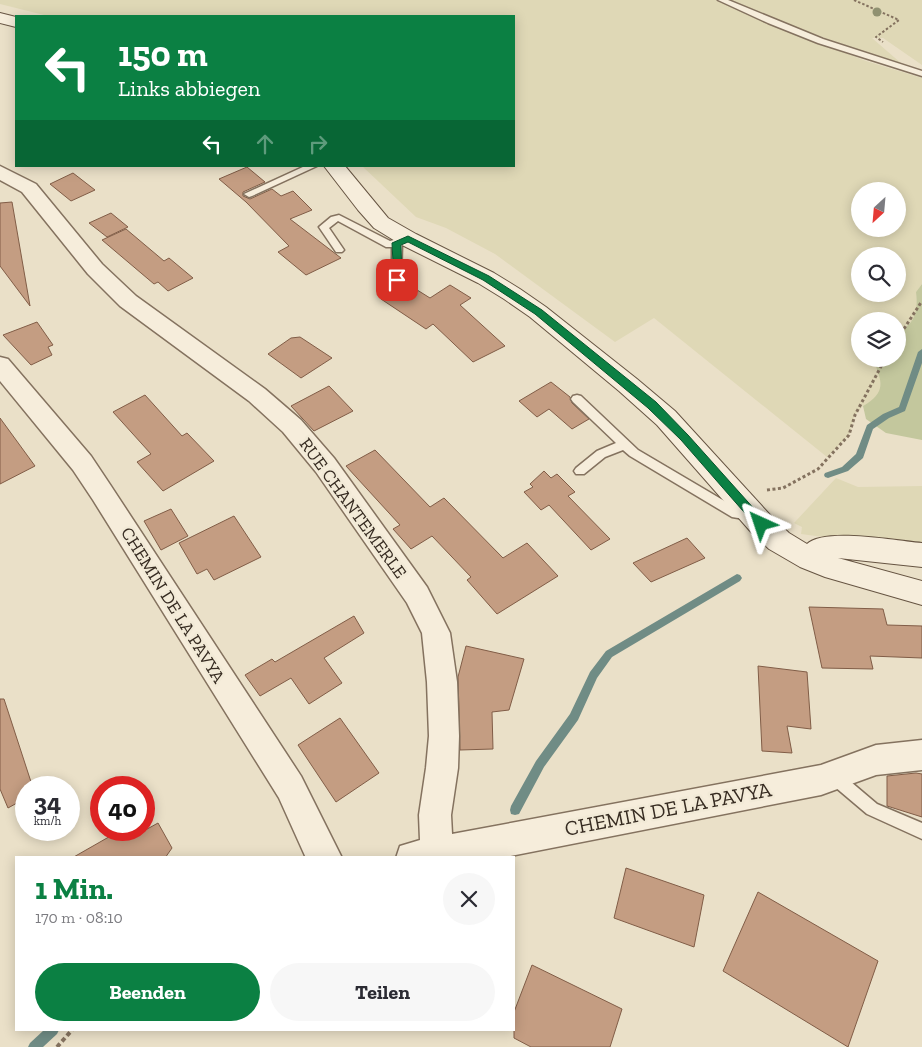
<!DOCTYPE html>
<html lang="de">
<meta charset="utf-8">
<style>
body{margin:0;font-family:"Zilla Slab",serif;background:#f7f7f7;color:#2b2b33;height:100vh;display:flex;flex-direction:column;font-size:19px;white-space:nowrap}
*{box-sizing:border-box;margin:0}
p{font-size:16px;color:#7c7c81}
.icon{flex:none;width:28px;height:28px;fill:none;stroke:currentColor;stroke-width:2;stroke-linecap:round;stroke-linejoin:round}
.map{position:relative;flex:1;overflow:hidden}
.panel{position:absolute;left:15px;top:856px;width:500px;height:175px;display:flex;flex-direction:column;background:#fff;border-radius:0px;box-shadow:0 2px 12px #0003}
.panel>*{flex:none}
.top-card{position:absolute;left:15px;top:15px;width:500px;height:152px;border-radius:0px;box-shadow:0 2px 12px #0003;background:#0b8043;color:#fff;overflow:hidden}
.needle{width:32px;rotate:206deg}
.fabs{position:absolute;left:851px;top:182px;display:grid;gap:10px}
.fabs a{display:grid;place-items:center;width:55px;height:55px;border-radius:50%;background:#fff;box-shadow:0 2px 12px #0003;font-size:25px}
.speed{position:absolute;left:15px;top:776px;display:flex;gap:10px;font-size:25px;font-weight:700;text-align:center}
.speed>*{display:grid;place-content:center;width:65px;height:65px;border-radius:50%;background:#fff;box-shadow:0 2px 12px #0003;line-height:1}
.speed small{font-size:12px;font-weight:400}
.speed .limit{border:8px solid #d22;background:#fff;color:#111}
.pin{position:absolute;display:grid;place-items:center;width:42px;height:42px;color:#fff;margin:-21px;border-radius:10px;box-shadow:0 2px 8px #0006}
.me{position:absolute;width:55px;margin:-28px;rotate:318deg;stroke-linejoin:round;filter:drop-shadow(0 0 4px #0008)}
.turn{display:flex;align-items:center;gap:18px;height:105px;padding:0 20px;font-size:22px}
.turn .icon{width:65px;height:65px;stroke-width:2.5}
.turn b{display:block;font-size:35px;line-height:42px}
.lanes{display:flex;align-items:center;height:48px;padding:0 20px;background:#0003;justify-content:center;gap:25px;direction:ltr}
.lanes .off{opacity:.35}
.round{display:grid;place-items:center;flex:none;width:52px;height:52px;border-radius:26px;background:#f7f7f7}
.summary{display:flex;align-items:center;justify-content:space-between;height:85px;padding:0 20px}
h1{font-size:30px;font-weight:800;line-height:38px;color:#0b8043}
.cta{display:flex;gap:10px;margin-top:auto;padding:10px 20px}
.cta a{flex:1;height:58px;border-radius:30px;background:#0b8043;color:#fff;font-size:20px;font-weight:800;line-height:58px;text-align:center}
.cta a+a{background:#f7f7f7;color:#2b2b33}
.map>svg:first-child{display:block}
</style>
<div class="map">
<svg width="922" height="1047" viewBox="0 0 922 1047">
<rect width="100%" height="100%" fill="#eae0c8"/>
<g fill="#dfd8b6" fill-rule="evenodd">
<path d="M0,0H716L744,13L866,61L922,78V284L916,292L917,306L916,317L898,333V321H860V359H873L880,376L881,390L875,399L863,406L855,415L849,435L827,457L654,318L615,342L495,254L446,228L416,217L362,166H514V16H48L0,4ZM860,191H898V229H860ZM860,256H898V294H860Z"/>
<polygon points="729,0 922,0 922,65 883,38 872,38 902,64 899,64 763,16"/>
<polygon points="836,478 858,487 922,486 922,547 906,548 801,534 802,527 794,523"/>
</g>
<path fill="#c3c79d" d="M922,284V440L886,433L866,419L863,406C887,392 882,382 873,359H898V333C916,321 918,313 916,292Z"/>
<g fill="none" stroke-linecap="round" stroke-linejoin="round">
<g fill="#708c85" fill-rule="evenodd">
<polygon points="922,349 922,363 905,411 889,418 873,429 863,458 848,471 828,478 825,477 824,475 825,473 842,467 856,454 867,425 883,414 899,407 918,352"/>
<polygon points="737,574 740,575 742,578 740,581 612,657 597,678 578,720 544,767 519,814 515,815 511,814 510,810 511,806 536,761 570,714 590,672 606,651"/>
<polygon points="44,1030 59,1030 57,1034 43,1047 28,1047 30,1043"/>
</g>
</g>
<g fill="#c49d82" stroke="#815d47">
<polygon points="247,167 265,182 243,192 243,196 250,199 272,189 281,196 293,191 312,210 290,219 341,258 306,275 278,252 289,246 246,202 219,179"/>
<polygon points="73,173 95,190 71,201 50,184"/>
<polygon points="12,202 30,306 0,266 0,203"/>
<polygon points="111,213 128,227 107,237 89,223"/>
<polygon points="126,229 164,261 169,258 193,278 168,291 158,282 154,284 102,240"/>
<polygon points="406,283 430,298 450,285 471,298 460,305 505,346 473,362 433,324 426,329 381,299"/>
<polygon points="37,322 53,345 48,347 52,355 31,365 3,335"/>
<polygon points="300,337 332,358 301,378 268,354 291,338"/>
<polygon points="551,382 570,397 572,403 589,419 572,429 549,409 537,417 519,401"/>
<polygon points="329,386 353,411 314,431 291,406"/>
<polygon points="145,395 182,436 187,433 214,461 163,491 137,462 151,454 113,412"/>
<polygon points="0,418 35,466 0,484"/>
<polygon points="375,450 430,507 444,498 503,558 527,543 558,576 497,614 467,580 471,577 432,536 411,549 393,529 400,525 346,466"/>
<polygon points="544,471 551,478 557,474 575,492 568,496 610,539 591,550 549,505 541,510 524,492 533,487 530,484"/>
<polygon points="171,509 188,536 161,550 144,521"/>
<polygon points="234,516 261,557 214,580 207,569 197,574 179,543"/>
<polygon points="687,538 705,558 651,582 633,563"/>
<polygon points="809,607 883,609 887,625 922,626 922,658 870,656 873,669 822,668"/>
<polygon points="354,616 364,633 324,658 342,683 309,704 291,678 260,696 245,675 272,659 275,662"/>
<polygon points="466,646 524,659 509,710 492,712 493,749 460,750 458,677"/>
<polygon points="758,666 807,672 811,729 787,726 792,753 762,751"/>
<polygon points="0,699 4,699 33,788 26,788 26,798 8,808 0,789"/>
<polygon points="340,718 379,773 336,802 298,745"/>
<polygon points="916,773 922,774 922,817 887,806 887,776"/>
<polygon points="158,823 172,848 165,858 72,858 121,830 127,830 131,838"/>
<polygon points="626,868 704,895 694,947 614,918"/>
<polygon points="758,892 878,961 848,1047 723,971"/>
<polygon points="532,965 622,1009 610,1047 531,1047 514,1038 514,1012"/>
</g>
<g fill="none" stroke-linecap="round" stroke-linejoin="round">
<g stroke="#84725f" stroke-width="3">
<g id="lane">
<polygon points="718,0 728,0 823,39 922,71 922,76 818,43 768,23"/>
<polygon points="305,166 317,166 252,196 249,197 244,194"/>
<polygon points="339,215 390,241 408,236 411,237 411,241 402,244 401,282 393,282 392,280 392,247 386,247 338,221 329,228 344,250 342,252 336,252 319,227 331,217"/>
<polygon points="577,395 581,396 638,450 738,509 754,512 756,515 754,518 750,520 732,517 630,456 623,450 605,457 584,474 576,474 574,471 576,468 597,451 616,443 573,402 571,399 573,396"/>
<polygon points="833,769 838,771 877,804 922,823 922,839 867,814 828,781 826,776 828,771"/>
</g>
</g>
<g stroke="#84725f" stroke-width="3">
<g id="street">
<polygon points="0,166 36,184 102,264 136,296 265,389 301,420 334,458 427,587 450,633 457,682 459,736 458,768 451,815 452,834 821,765 876,745 922,740 922,770 876,775 821,795 500,858 396,858 400,846 420,840 419,815 426,768 429,736 427,682 422,633 407,603 316,472 283,432 249,401 120,306 88,274 22,192 0,180"/>
<polygon points="0,357 8,359 91,456 111,486 301,776 342,858 306,858 279,798 93,500 73,470 0,381"/>
</g>
</g>
<g stroke="#665442" stroke-width="2">
<g id="secondary">
<polygon points="0,13 16,17 16,27 0,23"/>
<path d="M324,166H345L388,218L416,234L494,273L520,289L546,307L637,379L675,411L771,516L789,533L807,544C824,527 898,541 922,543V567L838,558L922,581V605L825,577L800,567L769,549L751,532L657,425L619,391L530,317L504,299L478,283L400,244L374,228L358,210Z"/>
</g>
</g>
<polyline stroke="#84725f" stroke-width="2" stroke-dasharray="2.5 2" stroke-linecap="butt" points="854,0 899,20 876,37 883,42"/>
<g stroke="#84725f" stroke-width="3" stroke-dasharray="3 2.5" stroke-linecap="butt">
<polyline points="898,338 922,301"/>
<polyline points="767,490 783,488 818,469 849,435 855,415 885,359"/>
</g>
<polyline stroke="#84725f" stroke-width="4" stroke-dasharray="4.5 3" stroke-linecap="butt" points="57,1047 72,1030"/>
<use href="#lane" fill="#f6eddb" fill-rule="evenodd"/>
<use href="#street" fill="#f6eddb" fill-rule="evenodd"/>
<use href="#secondary" fill="#f6eddb" fill-rule="evenodd"/>
</g>
<circle fill="#909171" cx="877" cy="12" r="4.5"/>
<polygon fill="#0b8043" stroke="#07532c" points="408,236 489,276 542,310 656,402 688,435 765,521 767,524 765,527 757,527 681,440 648,408 535,314 483,280 408,242 401,245 402,280 401,282 394,282 392,243"/>
<g text-anchor="middle" stroke-width="5" stroke-linejoin="round" paint-order="stroke">
<g font-size="18" fill="#362b21" stroke="#f2ead7">
<text transform="translate(353 508) rotate(54)" y="6">RUE CHANTEMERLE</text>
<text transform="translate(173 605) rotate(58)" y="6">CHEMIN DE LA PAVYA</text>
</g>
<g font-size="21" fill="#362b21" stroke="#f2ead7">
<text transform="translate(668 809) rotate(-11)" y="7">CHEMIN DE LA PAVYA</text>
</g>
</g>
</svg>
<div class="fabs">
<a><svg class="needle" viewBox="-14 -14 28 28"><path d="M0-13l5 13h-10z" fill="#e53935"/><path d="M0 13l5-13h-10z" fill="#7c7c81"/></svg></a>
<a><svg class="icon" aria-label="search" viewBox="0 0 24 24"><circle cx="10" cy="10" r="6"/><path d="M15 15l6 6"/></svg></a>
<a><svg class="icon" aria-label="layers" viewBox="0 0 24 24"><path d="M12 4l9 5-9 5-9-5zM3 14l9 5 9-5"/></svg></a>
</div>
<div class="speed"><div>34<small>km/h</small></div><div class="limit">40</div></div>
<div class="pin" style="left:397px;top:280px;background:#d93025"><svg class="icon" aria-label="arrive" viewBox="0 0 24 24"><path d="M6 21V4h12l-3 4 3 4H6"/></svg></div>
<svg class="me" style="left:761px;top:524px" viewBox="-20 -20 40 40"><path d="M0-17L14 15 0 8-14 15z" fill="#0b8043" stroke="#fff" stroke-width="4"/></svg>
<div class="top-card">
<div class="turn"><svg class="icon" aria-label="left" viewBox="0 0 24 24"><path d="M17 20v-9H6M10 6l-5 5 5 5"/></svg><div><b>150 m</b>Links abbiegen</div></div>
<div class="lanes"><svg class="icon" aria-label="left" viewBox="0 0 24 24"><path d="M17 20v-9H6M10 6l-5 5 5 5"/></svg><svg class="icon off" aria-label="ahead" viewBox="0 0 24 24"><path d="M12 20V5M6 11l6-6 6 6"/></svg><svg class="icon off" aria-label="right" viewBox="0 0 24 24"><path d="M7 20v-9h11M14 6l5 5-5 5"/></svg></div>
</div>
<section class="panel">
<div class="summary"><div><h1>1 Min.</h1><p>170 m · 08:10</p></div><a class="round"><svg class="icon" aria-label="close" viewBox="0 0 24 24"><path d="M6 6l12 12M18 6L6 18"/></svg></a></div>
<div class="cta"><a>Beenden</a><a>Teilen</a></div>
</section>
</div>
